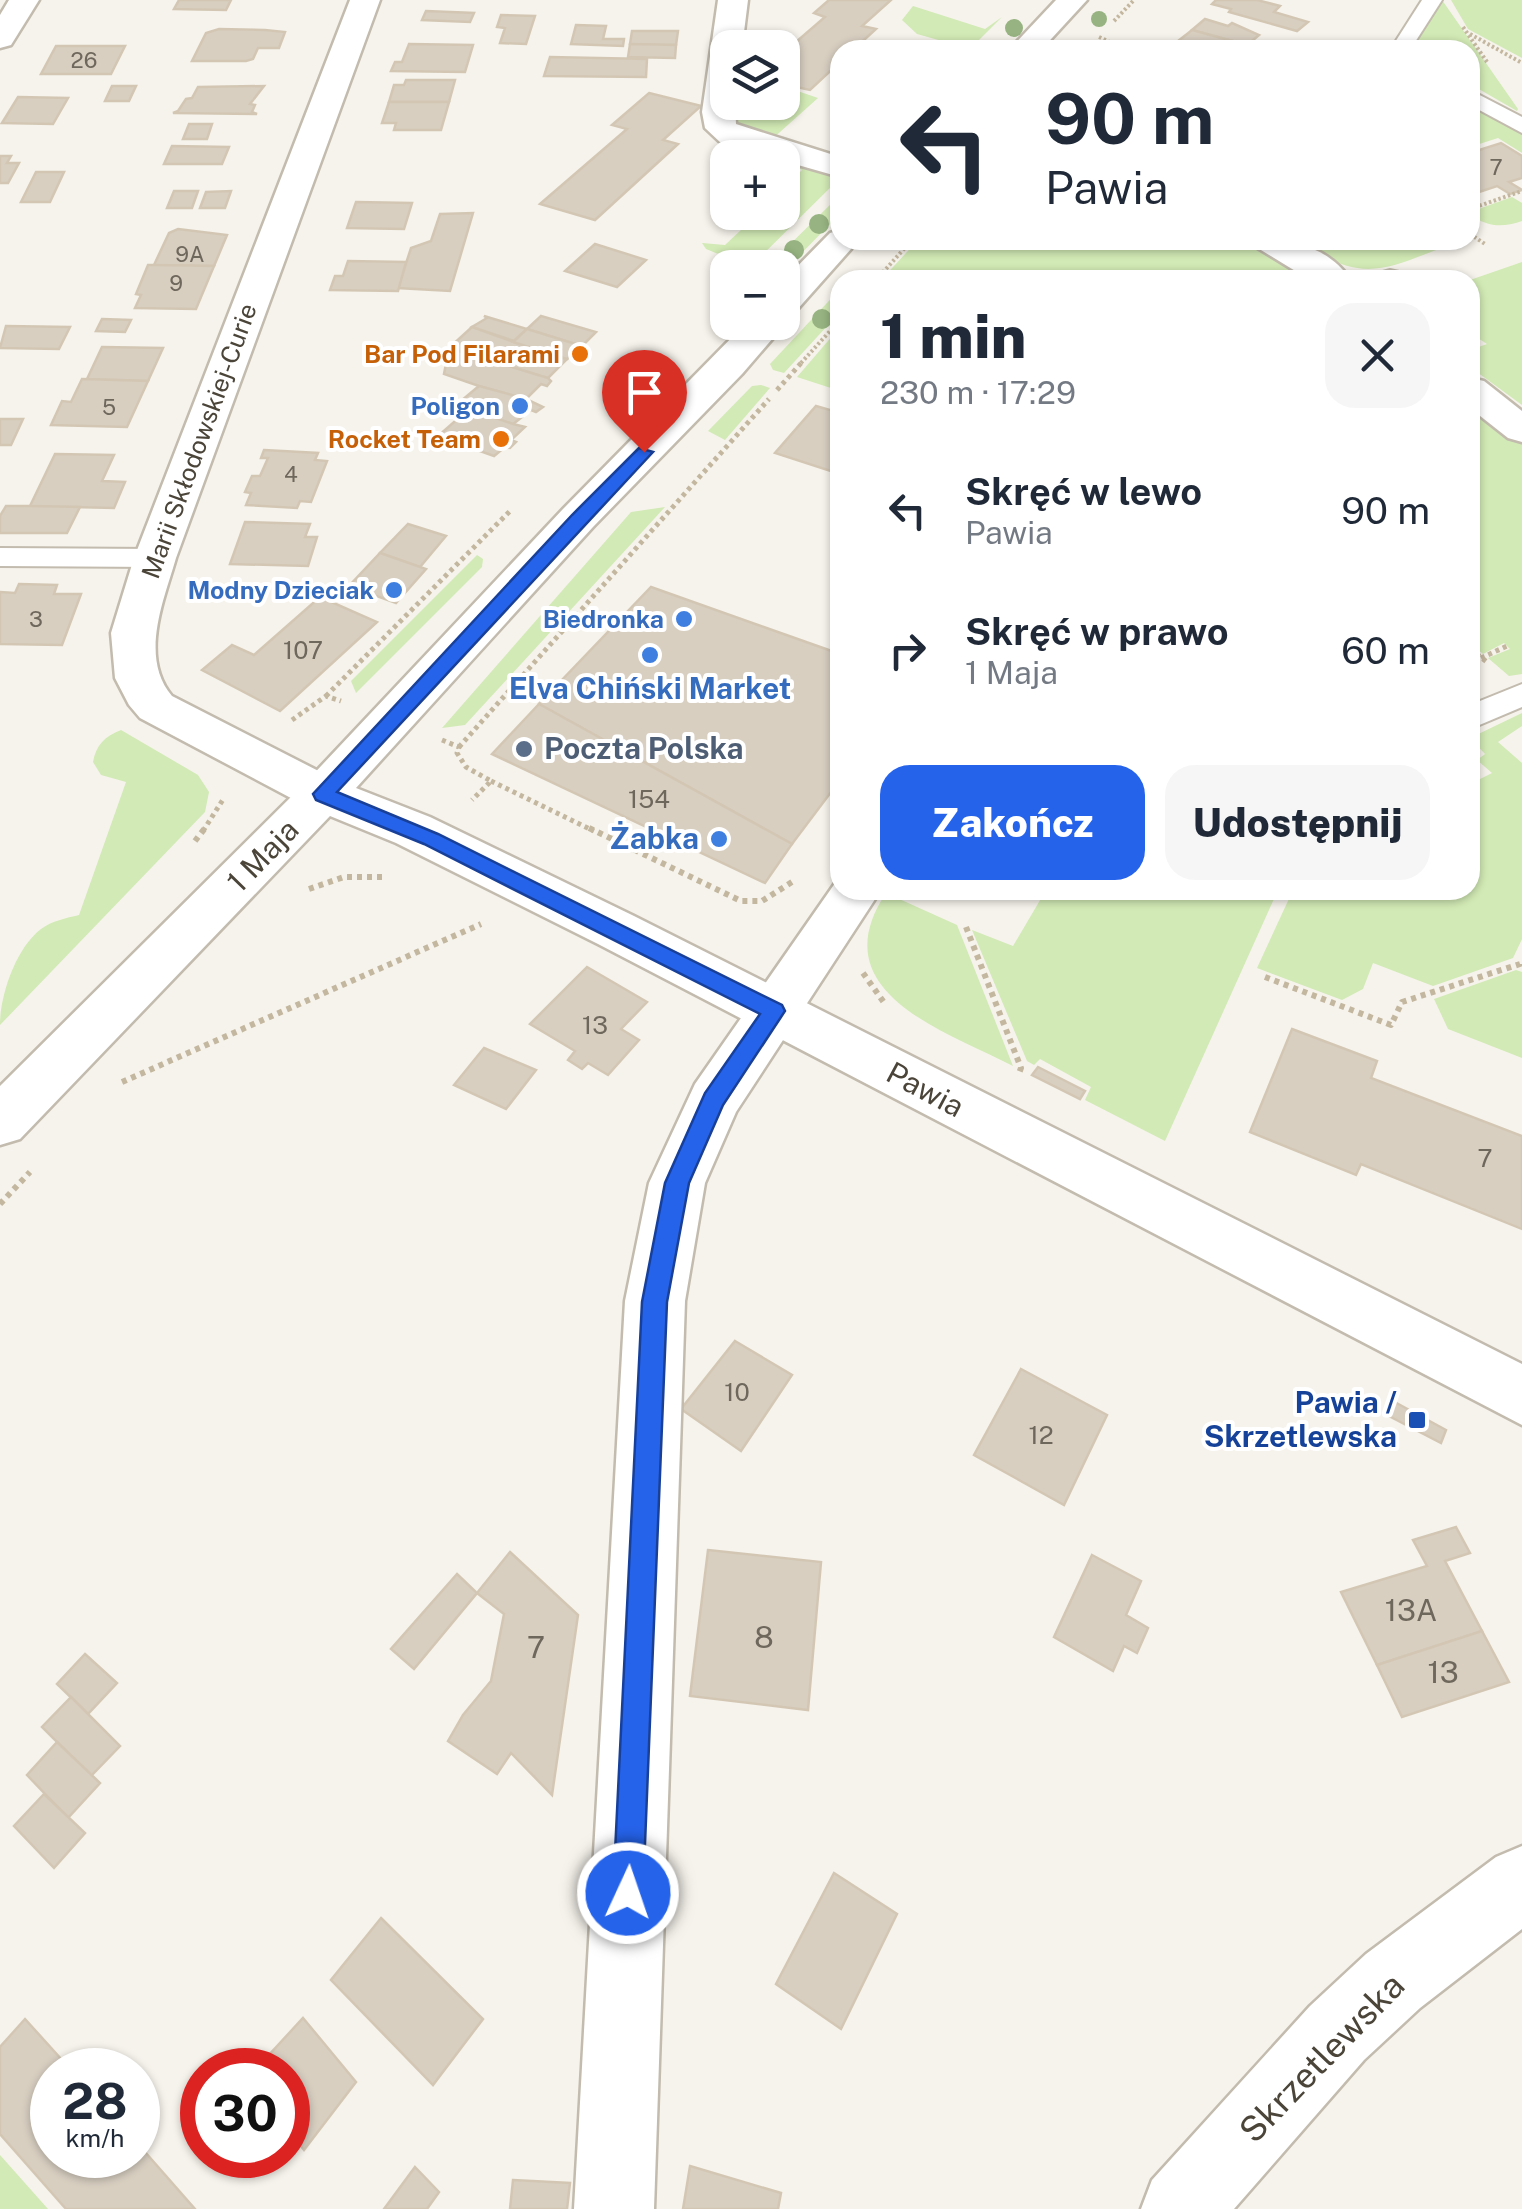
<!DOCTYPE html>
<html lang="pl">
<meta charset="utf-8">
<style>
body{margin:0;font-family:"Public Sans",sans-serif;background:#f6f6f7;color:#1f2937;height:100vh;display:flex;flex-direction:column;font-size:38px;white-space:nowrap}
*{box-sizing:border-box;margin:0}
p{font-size:32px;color:#747a83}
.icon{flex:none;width:55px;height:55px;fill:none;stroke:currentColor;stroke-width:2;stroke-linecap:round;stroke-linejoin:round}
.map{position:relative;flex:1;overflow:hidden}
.side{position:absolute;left:830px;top:270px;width:650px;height:630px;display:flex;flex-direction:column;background:#fff;border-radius:30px;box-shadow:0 2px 8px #0004}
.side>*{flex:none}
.hud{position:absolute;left:830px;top:40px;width:650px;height:210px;border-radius:30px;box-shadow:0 2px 8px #0004;background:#fff;color:#1f2937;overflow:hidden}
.fabs{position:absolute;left:710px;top:30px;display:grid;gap:20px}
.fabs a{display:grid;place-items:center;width:90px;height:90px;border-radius:20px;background:#fff;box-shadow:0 2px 8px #0004;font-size:50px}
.speed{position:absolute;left:30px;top:2048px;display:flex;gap:20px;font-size:50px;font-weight:700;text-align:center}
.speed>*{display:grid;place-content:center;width:130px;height:130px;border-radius:50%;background:#fff;box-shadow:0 2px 8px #0004;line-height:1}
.speed small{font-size:25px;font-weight:400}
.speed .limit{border:15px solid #d22;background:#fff;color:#111}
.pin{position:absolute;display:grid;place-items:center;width:85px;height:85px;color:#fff;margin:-102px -42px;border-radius:50% 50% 50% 0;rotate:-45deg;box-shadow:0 0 10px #0007}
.pin .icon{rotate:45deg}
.me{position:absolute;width:110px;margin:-55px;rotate:3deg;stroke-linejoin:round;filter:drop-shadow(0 0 8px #0008)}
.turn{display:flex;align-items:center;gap:35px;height:210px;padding:0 50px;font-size:45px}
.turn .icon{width:130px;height:130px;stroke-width:2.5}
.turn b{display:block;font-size:70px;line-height:85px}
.round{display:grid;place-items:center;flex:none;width:105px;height:105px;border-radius:30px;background:#f6f6f7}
.headline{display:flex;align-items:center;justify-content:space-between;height:170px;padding:0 50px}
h1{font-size:60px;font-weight:800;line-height:75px}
.cta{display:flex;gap:20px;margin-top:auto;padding:20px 50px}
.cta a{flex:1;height:115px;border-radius:30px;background:#2563eb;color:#fff;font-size:40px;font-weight:800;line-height:115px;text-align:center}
.cta a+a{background:#f6f6f7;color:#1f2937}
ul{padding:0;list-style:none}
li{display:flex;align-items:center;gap:30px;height:140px;padding:0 50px}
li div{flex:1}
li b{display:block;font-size:38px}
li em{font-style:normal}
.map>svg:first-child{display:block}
</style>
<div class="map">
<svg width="1522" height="2209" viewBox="0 0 1522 2209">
<rect width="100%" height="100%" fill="#f6f3ec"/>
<g fill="#d2eab5">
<polygon points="1442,0 1518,109 1517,111 1470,84 1470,50 1412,49 1428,16"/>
<polygon points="1451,0 1522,0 1522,58 1468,29"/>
<polygon points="913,6 985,29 1002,17 970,49 917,34 902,20"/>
<polygon points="783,86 818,98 770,141 730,126 733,103 782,102"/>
<polygon points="1470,105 1522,135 1522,153 1498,138 1470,147"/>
<polygon points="788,161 840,178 750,267 706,249 702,243 725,245 759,213 782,212 783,189 802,170"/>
<polygon points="840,195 840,214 783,272 782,268 767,267"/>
<path d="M1512,197L1522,203V221C1501,228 1489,227 1470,215V212Z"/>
<polygon points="918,240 1229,240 1258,247 1316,280 881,280"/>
<path d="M1300,240H1458V242C1389,266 1365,289 1300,240Z"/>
<polygon points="1522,262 1522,405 1470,367 1470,350 1487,344 1470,333 1470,280"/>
<polygon points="840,289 840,312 784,373 773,370 770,364"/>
<polygon points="840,327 840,391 797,377"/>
<polygon points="761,385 770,388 725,440 708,431 752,386"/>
<polygon points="1470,403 1522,442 1522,674 1509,676 1488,658 1510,649 1504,643 1483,654 1470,643"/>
<polygon points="665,507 465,725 442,728 631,512"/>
<polygon points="477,555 483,559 482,567 356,693 351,681"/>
<polygon points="1522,713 1522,726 1498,742 1522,763 1522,939 1513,958 1433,986 1373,963 1363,989 1342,1000 1257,968 1293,890 1470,890 1470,784 1492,773 1477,760 1485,754 1470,738"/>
<path d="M121,730L198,775L209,792L205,812L0,1025C0,995 16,948 41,929C52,921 66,918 79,915L126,782L101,775L93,762C96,745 105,736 121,730Z"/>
<polygon points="1046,890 1278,890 1165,1141 1085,1100 1091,1087 1040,1059 1034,1065 1027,1061 972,930 1013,946"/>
<path d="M886,893L957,925L1013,1066C945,1031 820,992 886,893Z"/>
<polygon points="1516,970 1522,972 1522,1058 1448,1029 1434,999"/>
<polygon points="0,2155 48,2209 0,2209"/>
</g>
<g fill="#d8cfc1" stroke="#d3c7b4" stroke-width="2.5">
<polygon points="179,0 231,0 226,10 174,9"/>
<polygon points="829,0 891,0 862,26 876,29 853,50 840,50 840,62 810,90 782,84 782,54 825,17 814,13"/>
<polygon points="1216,0 1257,0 1280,6 1274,12 1308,22 1297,31 1229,12 1231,9 1212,4"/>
<polygon points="426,11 474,13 470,22 422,20"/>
<polygon points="501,15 535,16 526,44 500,43 505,28 497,27"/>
<polygon points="1205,19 1228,26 1232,23 1259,35 1247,45 1192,30"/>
<polygon points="576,25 606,26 603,39 624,39 623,46 571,44"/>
<polygon points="219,29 265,30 285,32 279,48 258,48 253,59 246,61 192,61 206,33"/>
<polygon points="1192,30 1247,45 1240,50 1178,50 1181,47 1173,45"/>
<polygon points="632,31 678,31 676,45 630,44"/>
<polygon points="409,44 473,45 465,72 391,71 395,62 402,62"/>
<polygon points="630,44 676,45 675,58 628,57"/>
<polygon points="56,46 125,46 111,74 41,74"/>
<polygon points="550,57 647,59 646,77 544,76"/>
<polygon points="406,80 455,80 449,102 389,102 394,85 404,85"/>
<polygon points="112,86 136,86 129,101 105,101"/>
<polygon points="264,86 250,104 255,105 252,112 257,114 173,113 178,111 186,99 192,98 198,87"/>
<polygon points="649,93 701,106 663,140 678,144 595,220 540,204 627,129 612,125"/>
<polygon points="18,97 68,98 53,124 2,123"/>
<polygon points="389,102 449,102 441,130 394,130 396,123 382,123"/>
<polygon points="189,124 212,124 207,139 183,139"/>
<polygon points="1501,143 1522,156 1522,178 1509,182 1522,190 1510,194 1497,186 1470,195 1470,153"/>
<polygon points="172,146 229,147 222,164 164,164"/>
<polygon points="0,156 11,156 7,163 19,163 8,183 0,183"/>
<polygon points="36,172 64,172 50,202 21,202"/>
<polygon points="174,191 198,191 192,208 167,208"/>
<polygon points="231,191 225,208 200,208 206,192"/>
<polygon points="356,202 412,203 404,229 347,228"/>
<polygon points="473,213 450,291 398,288 411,248 431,241 440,214"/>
<polygon points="178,229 227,235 214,266 154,265 169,233"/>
<polygon points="595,244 646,260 617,287 565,271"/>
<polygon points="348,261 406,262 398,291 330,290 335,276 343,276"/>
<polygon points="148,265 154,265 214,266 196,309 135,308 141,295 136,294"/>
<polygon points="484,316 527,329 514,341 472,327 487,318"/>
<polygon points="541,316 596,332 582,346 527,329"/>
<polygon points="102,319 131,320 125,332 96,331"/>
<polygon points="6,326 70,327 59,349 0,348"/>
<polygon points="472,327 556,357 567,359 548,378 449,348"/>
<polygon points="527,329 582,346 567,359 513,342"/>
<polygon points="102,347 163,348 148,381 87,379"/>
<polygon points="449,348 548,378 551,381 547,386 541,384 526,399 479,386 444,374"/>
<polygon points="82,379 148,381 127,427 51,425 62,401 71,402"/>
<polygon points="479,386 526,399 543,407 536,412 531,410 513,424 455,406"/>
<polygon points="816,406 840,413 840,474 775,453"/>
<polygon points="469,409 513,424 525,427 511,440 516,442 510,448 505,447 494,456 438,436"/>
<polygon points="0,419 23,419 11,445 0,445"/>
<polygon points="264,450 318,453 315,460 327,461 311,502 300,501 297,508 246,505 251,493 245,492 252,476 260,476 268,458 261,458"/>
<polygon points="55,454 114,455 102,481 125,482 114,508 30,506"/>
<polygon points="6,506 30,506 80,507 67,533 0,533 0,516"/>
<polygon points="245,522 310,524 305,537 317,537 308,566 230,564"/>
<polygon points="408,524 446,536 420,567 380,553"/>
<polygon points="380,553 426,569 396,603 349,586"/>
<polygon points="19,584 57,585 54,594 81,594 62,645 0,644 0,592 15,593"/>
<polygon points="651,587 840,654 840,780 792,844 539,704"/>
<polygon points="320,597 377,622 280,711 202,670 232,645 254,655"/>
<polygon points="539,704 792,844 765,883 492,754"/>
<polygon points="587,967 647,1002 621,1029 639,1040 608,1075 588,1063 582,1069 568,1060 575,1051 530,1024"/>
<polygon points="1292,1029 1377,1061 1371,1078 1522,1136 1522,1229 1361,1164 1356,1175 1250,1132"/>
<polygon points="484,1048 536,1070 506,1109 454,1085"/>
<polygon points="1038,1067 1085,1091 1080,1099 1032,1075"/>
<polygon points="735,1341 792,1375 741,1451 681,1409"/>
<polygon points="1021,1369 1107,1415 1064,1505 974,1455"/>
<polygon points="1391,1400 1446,1430 1441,1443 1385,1414"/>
<polygon points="1456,1527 1470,1553 1445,1561 1482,1631 1377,1665 1341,1592 1427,1566 1413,1540"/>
<polygon points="708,1550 821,1562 808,1710 690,1696"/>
<polygon points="510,1552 578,1615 552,1795 511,1753 497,1774 448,1741 463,1715 491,1681 504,1614 477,1593"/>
<polygon points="1092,1555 1141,1581 1126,1615 1148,1628 1137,1653 1124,1646 1113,1671 1054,1637"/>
<polygon points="457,1574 477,1593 414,1669 391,1649"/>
<polygon points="1482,1631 1509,1682 1402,1717 1377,1665"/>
<polygon points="85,1654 117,1683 88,1714 57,1684"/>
<polygon points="71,1697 120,1746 91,1776 42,1727"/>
<polygon points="57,1742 100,1783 68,1818 27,1775"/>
<polygon points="44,1794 85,1833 54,1868 14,1826"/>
<polygon points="834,1873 897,1914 841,2029 776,1984"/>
<polygon points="381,1918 483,2019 433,2085 331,1980"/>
<polygon points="303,2018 356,2082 304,2150 288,2130 288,2070 255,2070"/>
<polygon points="25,2019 71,2070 52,2070 52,2155 138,2155 138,2144 195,2209 66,2209 0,2134 0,2047"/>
<polygon points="690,2166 781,2193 778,2209 683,2209"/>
<polygon points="415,2167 439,2192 427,2209 384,2209"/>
<polygon points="513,2180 570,2183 567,2209 510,2209"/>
</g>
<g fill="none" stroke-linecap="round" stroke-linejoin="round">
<g stroke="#c2bbae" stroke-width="4">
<g id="service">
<polygon points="1422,0 1442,0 1410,50 1390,50"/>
<polygon points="1470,90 1522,117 1522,133 1470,105"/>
<polygon points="1390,270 1399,272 1400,280 1369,280 1372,275"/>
<polygon points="0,548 155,549 165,551 169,558 165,565 155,567 0,566"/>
<polygon points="1522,684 1522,707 1470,729 1470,705"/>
</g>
</g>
<g stroke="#c2bbae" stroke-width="5">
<g id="minor">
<polygon points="9,0 39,0 11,45 0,48 0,15"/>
<path d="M350,0H380L176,558C164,600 139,657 172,696L340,782L347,794L340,806L323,811L306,806L140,718L129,705L115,678L111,633L134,558Z"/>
<polygon points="718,0 748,0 742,48 728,48 728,102 735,102 736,124 840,157 840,177 721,143 705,128 702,112"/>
<path d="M1251,240C1290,240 1326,244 1351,280H1310L1256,247Z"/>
<polygon points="1470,378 1484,381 1522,411 1522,442 1508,438 1470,408"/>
<polygon points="840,876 840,890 881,890 736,1112 705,1183 685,1301 654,2209 574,2209 625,1301 649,1183 695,1084"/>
<polygon points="1522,1846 1522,1929 1420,2008 1364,2060 1234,2209 1141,2209 1152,2180 1310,2006 1366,1954 1496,1857"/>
</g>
</g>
<g stroke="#c2bbae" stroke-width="5">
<g id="tertiary">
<polygon points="1056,0 1087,0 1041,50 1009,50"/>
<polygon points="840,230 840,240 859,240 795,312 782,315 782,282 830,233"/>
<polygon points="782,318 785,322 780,330 742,374 593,527 356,788 430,817 634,916 1522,1364 1522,1425 598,944 396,843 330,816 20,1139 0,1145 0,1086 306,782 563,509 747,322 782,322"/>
</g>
</g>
<g stroke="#c4b79f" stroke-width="4" stroke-dasharray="2.5 2.5" stroke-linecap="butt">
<polyline points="1114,21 1134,0"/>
<polyline points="1463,27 1487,62"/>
<polyline points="1470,34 1522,63"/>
<polyline points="1099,37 1127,50"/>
<polyline points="1470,209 1522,191"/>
<polyline points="1470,234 1485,244"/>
<polyline points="876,280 912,240"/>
<polyline points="801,363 840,320"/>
</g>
<g stroke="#c4b79f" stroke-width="5" stroke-dasharray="4 4" stroke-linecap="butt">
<polyline points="777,390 803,361"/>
<polyline points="1470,649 1487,662"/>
<polyline points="1481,658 1507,646"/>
<polyline points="326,696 512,509"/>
<polyline points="292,720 326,696 341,701"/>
<polyline points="442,740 459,747 457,753 466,767 491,781 472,800"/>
<polyline points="459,747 769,399"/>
<polyline points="491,781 594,831"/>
<polyline points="203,831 224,798"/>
</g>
<g stroke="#c4b79f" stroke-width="6" stroke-dasharray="5 5" stroke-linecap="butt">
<polyline points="589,828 741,901 762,901 792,882"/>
<polyline points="195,841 205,828"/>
<polyline points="309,889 344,877 384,877"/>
<polyline points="966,927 1021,1068 1018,1076"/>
<polyline points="863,973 885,1004"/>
<polyline points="1265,977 1391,1025 1402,1002 1520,964 1522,959"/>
<polyline points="122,1082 481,924"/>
<polyline points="0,1204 30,1172"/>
</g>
<use href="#service" fill="#fff" fill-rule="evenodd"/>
<use href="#minor" fill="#fff" fill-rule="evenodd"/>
<use href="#tertiary" fill="#fff" fill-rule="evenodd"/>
</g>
<g fill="#97b381">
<circle cx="1099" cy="19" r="8"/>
<circle cx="1014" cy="28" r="9"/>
<circle cx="819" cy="224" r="10"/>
<circle cx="794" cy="250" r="10"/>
<circle cx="822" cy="319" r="10"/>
</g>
<polygon fill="#2563eb" stroke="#184099" stroke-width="2.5" points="639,448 653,452 337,792 438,834 782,1005 785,1011 723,1105 689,1183 667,1302 643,1893 639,1904 628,1908 617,1904 613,1893 642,1302 665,1183 705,1093 760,1014 424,844 316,800 313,794 572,515"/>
<g fill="#e8710a" stroke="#fff" stroke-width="4">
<circle cx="580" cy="354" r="10"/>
<circle cx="501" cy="439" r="10"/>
</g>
<g fill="#3f7fe0" stroke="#fff" stroke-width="4">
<circle cx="520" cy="406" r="10"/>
<circle cx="394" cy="590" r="10"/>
<circle cx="684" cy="619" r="10"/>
<circle cx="650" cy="655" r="10"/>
<circle cx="719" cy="839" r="10"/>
</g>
<circle fill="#5c6f8a" stroke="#fff" stroke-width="4" cx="524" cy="749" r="10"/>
<rect fill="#1a4fb4" stroke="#fff" stroke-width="4" x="1407" y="1410" width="20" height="20" rx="5"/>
<g text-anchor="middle" stroke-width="8" stroke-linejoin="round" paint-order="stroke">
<g font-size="22" fill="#6e675b">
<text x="84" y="68">26</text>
<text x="1496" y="175">7</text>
<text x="190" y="262">9A</text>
<text x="176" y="291">9</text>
<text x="109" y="415">5</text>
<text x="291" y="482">4</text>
<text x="36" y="627">3</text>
</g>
<g font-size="25" font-weight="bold" fill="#c56008" stroke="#fff" text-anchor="end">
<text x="560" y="363">Bar Pod Filarami</text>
<text x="481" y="448">Rocket Team</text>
</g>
<g font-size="25" font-weight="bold" fill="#366cbe" stroke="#fff" text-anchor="end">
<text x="500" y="415">Poligon</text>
<text x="374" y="599">Modny Dzieciak</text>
<text x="664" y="628">Biedronka</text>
</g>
<g font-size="25" fill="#4b4439" stroke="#fff">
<text transform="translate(199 441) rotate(-70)" y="9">Marii Skłodowskiej-Curie</text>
</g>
<g font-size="25" fill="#6e675b">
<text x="303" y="659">107</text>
<text x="649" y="808">154</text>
<text x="595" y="1034">13</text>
<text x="1485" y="1167">7</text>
<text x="737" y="1401">10</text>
<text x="1041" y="1444">12</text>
</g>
<g font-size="30" font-weight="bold" fill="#366cbe" stroke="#fff">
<text x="650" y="699">Elva Chiński Market</text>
<text x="699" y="849" text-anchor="end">Żabka</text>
</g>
<g font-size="30" font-weight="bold" fill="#4e5e75" stroke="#fff" text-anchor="start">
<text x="544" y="759">Poczta Polska</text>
</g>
<g font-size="30" fill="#4b4439" stroke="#fff">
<text transform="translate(263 856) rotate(-46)" y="10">1 Maja</text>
<text transform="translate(925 1090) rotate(28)" y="10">Pawia</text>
</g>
<g font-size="30" font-weight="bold" fill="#164399" stroke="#fff" text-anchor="end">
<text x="1397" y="1413">Pawia /<tspan x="1397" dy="34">Skrzetlewska</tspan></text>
</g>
<g font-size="30" fill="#6e675b">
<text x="1411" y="1621">13A</text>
<text x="764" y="1648">8</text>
<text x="536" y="1658">7</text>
<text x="1443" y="1683">13</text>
</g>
<g font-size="35" fill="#4b4439" stroke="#fff">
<text transform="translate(1322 2058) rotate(-46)" y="12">Skrzetlewska</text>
</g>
</g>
</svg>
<div class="fabs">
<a><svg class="icon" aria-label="layers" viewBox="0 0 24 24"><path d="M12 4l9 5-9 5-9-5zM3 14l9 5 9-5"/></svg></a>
<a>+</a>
<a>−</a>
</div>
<div class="speed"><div>28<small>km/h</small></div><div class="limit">30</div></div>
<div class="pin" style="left:644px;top:452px;background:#d93025"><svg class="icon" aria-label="arrive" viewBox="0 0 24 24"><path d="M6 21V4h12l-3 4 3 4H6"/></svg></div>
<svg class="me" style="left:628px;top:1893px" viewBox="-20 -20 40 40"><circle r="17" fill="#2563eb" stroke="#fff" stroke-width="3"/><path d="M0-11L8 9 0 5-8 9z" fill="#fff"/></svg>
<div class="hud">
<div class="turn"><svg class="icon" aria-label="left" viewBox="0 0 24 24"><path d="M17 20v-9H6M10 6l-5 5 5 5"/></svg><div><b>90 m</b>Pawia</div></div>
</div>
<section class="side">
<div class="headline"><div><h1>1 min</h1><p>230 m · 17:29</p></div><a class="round"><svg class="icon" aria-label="close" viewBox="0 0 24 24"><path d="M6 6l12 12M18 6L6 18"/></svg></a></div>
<ul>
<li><svg class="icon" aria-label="left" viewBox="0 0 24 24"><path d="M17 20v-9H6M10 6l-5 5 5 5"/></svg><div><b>Skręć w lewo</b><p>Pawia</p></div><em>90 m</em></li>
<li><svg class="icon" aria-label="right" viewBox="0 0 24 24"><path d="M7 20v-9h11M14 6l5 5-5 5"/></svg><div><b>Skręć w prawo</b><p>1 Maja</p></div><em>60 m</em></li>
</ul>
<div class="cta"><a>Zakończ</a><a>Udostępnij</a></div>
</section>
</div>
